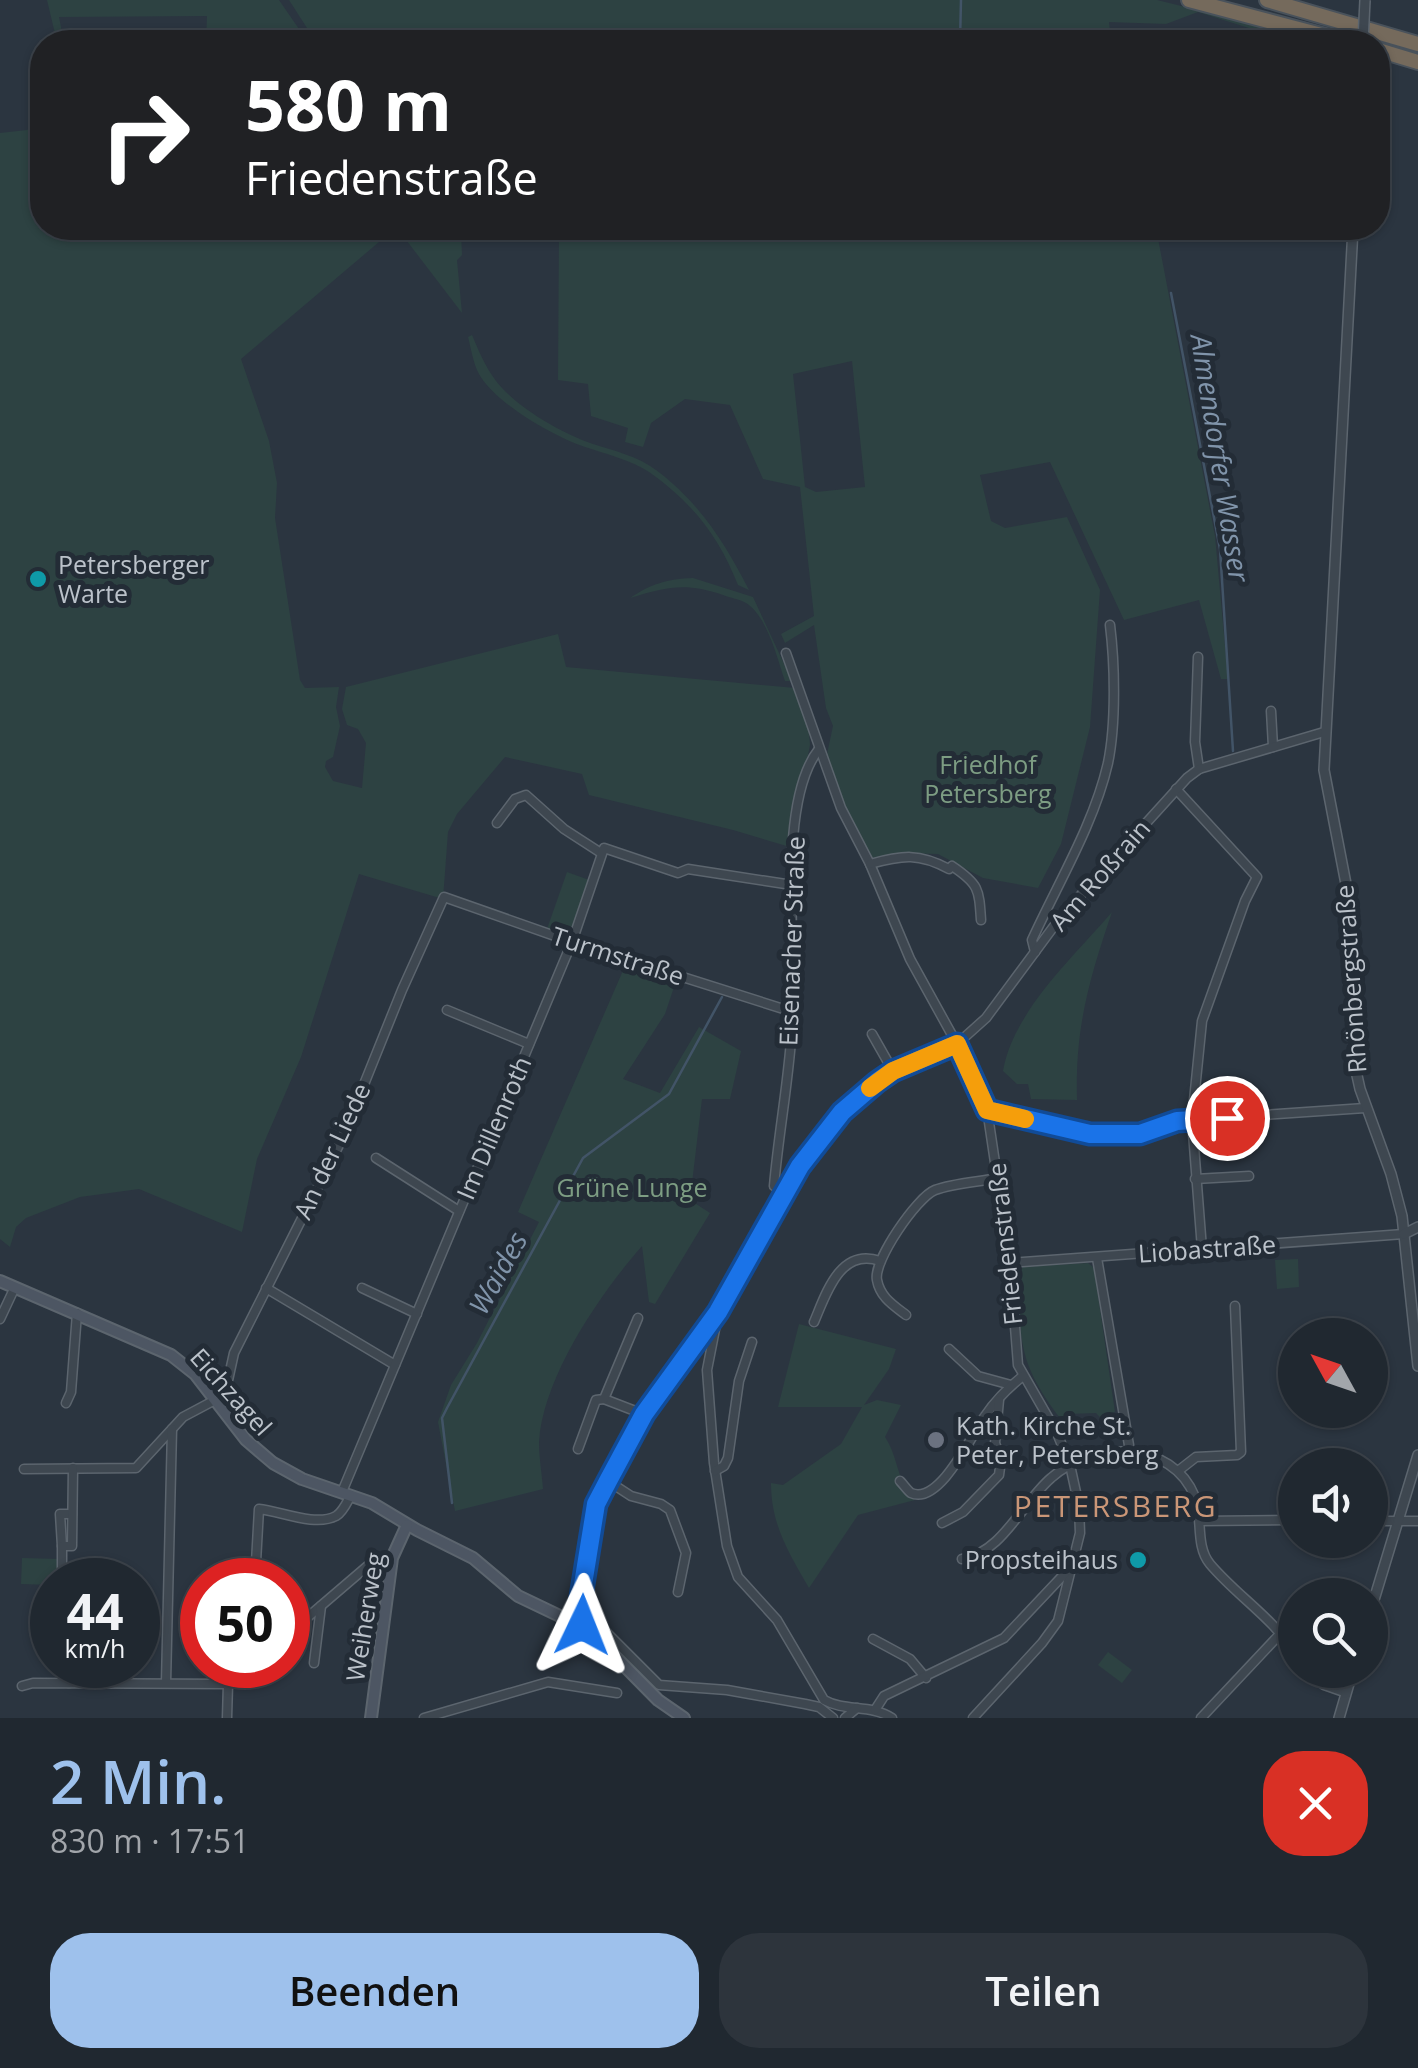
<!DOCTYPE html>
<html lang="de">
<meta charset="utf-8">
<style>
body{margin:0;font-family:"Open Sans",sans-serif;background:#2d343c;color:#f1f3f6;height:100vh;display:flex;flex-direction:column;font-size:38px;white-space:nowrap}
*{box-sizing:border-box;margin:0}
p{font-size:32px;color:#a2a6ab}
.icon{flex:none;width:55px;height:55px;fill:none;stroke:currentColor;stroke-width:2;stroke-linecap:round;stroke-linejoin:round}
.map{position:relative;height:1718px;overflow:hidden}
.sheet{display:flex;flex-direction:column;background:#202830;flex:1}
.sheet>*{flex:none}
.hud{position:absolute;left:30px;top:30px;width:1360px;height:210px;border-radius:40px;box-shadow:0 2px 8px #0004,0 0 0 2px #3d444c;background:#202124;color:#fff;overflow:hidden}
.needle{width:65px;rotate:310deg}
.controls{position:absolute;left:1278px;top:1318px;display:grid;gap:20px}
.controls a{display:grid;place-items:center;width:110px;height:110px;border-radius:50%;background:#202830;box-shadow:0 2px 8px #0004,0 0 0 2px #3d444c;font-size:50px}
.speed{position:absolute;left:30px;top:1558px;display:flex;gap:20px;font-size:50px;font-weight:700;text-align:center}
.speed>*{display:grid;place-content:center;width:130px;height:130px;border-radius:50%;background:#202830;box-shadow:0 2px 8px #0004,0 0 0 2px #3d444c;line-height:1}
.speed small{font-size:25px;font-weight:400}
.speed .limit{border:15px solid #d22;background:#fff;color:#111}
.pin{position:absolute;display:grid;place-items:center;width:85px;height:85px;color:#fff;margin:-42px;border:5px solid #fff;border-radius:50%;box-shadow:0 2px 10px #0007}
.me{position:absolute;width:110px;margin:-55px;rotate:2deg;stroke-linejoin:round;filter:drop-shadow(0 0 8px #0008)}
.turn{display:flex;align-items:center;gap:35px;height:210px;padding:0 50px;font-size:45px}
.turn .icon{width:130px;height:130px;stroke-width:2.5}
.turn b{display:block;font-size:70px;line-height:85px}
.round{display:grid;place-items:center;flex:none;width:105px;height:105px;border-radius:40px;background:#2d343c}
.overview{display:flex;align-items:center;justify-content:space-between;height:170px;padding:0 50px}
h1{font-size:60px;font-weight:600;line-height:75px;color:#9ec1ec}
.cta{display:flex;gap:20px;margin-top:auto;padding:20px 50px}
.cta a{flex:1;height:115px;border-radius:40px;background:#9ec1ec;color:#111;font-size:40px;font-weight:600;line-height:115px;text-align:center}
.cta a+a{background:#2d343c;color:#f1f3f6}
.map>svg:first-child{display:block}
</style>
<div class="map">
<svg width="1418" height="1718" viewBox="0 0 1418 1718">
<rect width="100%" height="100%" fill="#2b3540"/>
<g fill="#2d4242" fill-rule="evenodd">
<polygon points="47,0 279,0 308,42 206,42 207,16 59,17 64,42 57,42"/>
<polygon points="289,0 1157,0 1327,42 1294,42 1198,12 1166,24 1109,22 1111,42 316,42"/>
<polygon points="42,119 42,228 388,228 392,231 241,359 269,441 277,483 275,518 300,680 305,688 339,687 336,707 340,726 333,757 326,761 325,767 333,781 362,788 366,743 358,729 347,725 342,709 346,687 558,634 566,667 795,688 809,732 810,745 790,847 733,830 589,795 582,774 505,757 457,814 448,832 443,899 359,874 301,1057 257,1159 242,1232 139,1189 80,1197 26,1218 16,1227 10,1247 0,1239 0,133 27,130"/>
<polygon points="397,228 461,228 462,255 457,260 462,313"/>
<path d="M559,228H1156L1215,536L1228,679H1221L1199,600L1124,620L1050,462L980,475L991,521L1005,528L1067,517L1100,590L1090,727L1061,844L1038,888L983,878L938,854L899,853L871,860L844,807L826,759L833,726L826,708L814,625L785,643L781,634L814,616L800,487L763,479L730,405L685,399L651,423L643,447L625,442L628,428L591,416L588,384L558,380ZM852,361L865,487L816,492L805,487L793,374Z"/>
<path d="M472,335C480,354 488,373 502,388C525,412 562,433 593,444C614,451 638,456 656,470C699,502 725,543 749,590L738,585C719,537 693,503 649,472C631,460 606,454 585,447C554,437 495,403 479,374C473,363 471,348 468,337Z"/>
<path d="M693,578L753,597L792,681H785C777,658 768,617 746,603C740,599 730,598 723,595C685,582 667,587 630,598C651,584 667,579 693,578Z"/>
<polygon points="567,872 592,881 572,937 547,929"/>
<path d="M1112,912C1089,980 1075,1027 1077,1100L1031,1099L1028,1084H1017L1003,1071C1014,1010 1073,958 1112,912Z"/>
<path d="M625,966L676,981L665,1014L623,1079L660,1093L699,1027L741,1051L730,1099H702L690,1200L710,1213L655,1304L649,1302L642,1246C600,1294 543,1377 539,1442C539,1458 542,1474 543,1489L455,1511L438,1422L451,1385L477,1343L539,1222L518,1212Z"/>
<polygon points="1298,1259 1299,1287 1277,1289 1275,1260"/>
<path d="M1088,1263L1094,1268L1115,1412L1102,1419L1096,1413L1069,1414L1060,1418C1017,1361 1021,1342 1018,1273L1023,1267Z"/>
<path d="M799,1324L896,1349L889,1369L864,1405L877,1400L901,1405L885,1437C899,1458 896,1481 915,1500L858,1515L809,1588C789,1553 771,1525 771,1483L783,1485L841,1444L862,1407H778Z"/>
<polygon points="22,1558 59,1559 59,1580 52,1580 52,1585 21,1584"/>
<polygon points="1108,1652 1132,1670 1122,1683 1098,1665"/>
</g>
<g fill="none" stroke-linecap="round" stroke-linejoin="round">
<g stroke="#425467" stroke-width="2.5">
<polyline points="960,42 961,0"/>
<polyline points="1171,293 1220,549 1233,751"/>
<polyline points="452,1503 442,1418 447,1408 583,1158 669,1094 722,997"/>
</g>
<g stroke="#5c656e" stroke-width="11">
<g id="minor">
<polyline points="786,653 841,808 870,864 910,959 957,1044 987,1109 1010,1263 1018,1365 1057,1433 1070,1465 1079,1506 1080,1533 1058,1621 1042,1643 973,1718"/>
<polyline points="1198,657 1195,742 1199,769"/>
<polyline points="1271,711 1273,747"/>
<polyline points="1176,789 1257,877 1245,901 1202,1021 1192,1120 1202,1249"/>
<polyline points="497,823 515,799 526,795 564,829 601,853"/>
<path d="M870,864C903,855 919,853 949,869L952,866C979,884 979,889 981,920"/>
<path d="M1035,952L1032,940C1058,883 1094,824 1108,763C1116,724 1115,665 1110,625"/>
<polyline points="447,1010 529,1044"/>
<polyline points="872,1034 893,1071"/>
<polyline points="987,1109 1090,1134 1133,1134 1177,1121 1365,1108"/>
<polyline points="376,1158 459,1211"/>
<polyline points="1195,1179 1249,1176"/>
<path d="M784,1192L774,1186C779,1128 791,1069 793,1011C796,943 777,802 819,749"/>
<polyline points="1097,1258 1130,1451"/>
<polyline points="1010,1263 1404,1234"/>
<polyline points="266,1288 395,1365"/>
<polyline points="362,1288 417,1314"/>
<path d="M718,1314L707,1370L714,1463L727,1546L738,1577L777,1620L824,1700C845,1712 871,1704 892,1718"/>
<path d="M906,1315C893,1305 880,1297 877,1280C873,1261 917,1197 935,1190C954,1183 978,1182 998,1178"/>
<polyline points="0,1319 15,1287"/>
<path d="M814,1322C826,1294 840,1247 880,1261"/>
<polyline points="949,1349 978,1376 1011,1385"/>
<polyline points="604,1399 643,1414"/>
<polyline points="66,1403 71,1392 77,1313"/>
<polyline points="217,1403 225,1394 234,1353 342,1139 402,990 444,897 572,942 793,1012"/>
<polyline points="578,1449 596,1400 604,1399 638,1318"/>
<polyline points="24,1469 136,1468 183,1417 215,1400"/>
<polyline points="715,1471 724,1466 728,1458 739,1381 752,1342"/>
<polyline points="1178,1471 1196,1457 1237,1455 1241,1452 1235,1306"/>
<polyline points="608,1481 631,1496 661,1504 670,1510 686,1553 678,1592"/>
<path d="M900,1481C904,1485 907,1490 911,1493C940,1506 973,1432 985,1416C995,1401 1009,1387 1023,1376"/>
<polyline points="342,1492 572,942 604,848 678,873 688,869 792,885"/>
<polyline points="1200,1521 1295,1520"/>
<polyline points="1370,1521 1418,1521"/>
<polyline points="942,1523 963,1512 999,1475 1001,1460 995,1443 999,1400"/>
<polyline points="62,1546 60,1514 72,1514"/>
<path d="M962,1559C1002,1553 1022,1503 1051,1478C1092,1441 1172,1439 1195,1497C1203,1518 1195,1546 1210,1564C1237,1596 1272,1617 1295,1653"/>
<polyline points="62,1580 62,1546 72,1546 73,1468"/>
<path d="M255,1580L259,1509C280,1511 315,1527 336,1516C343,1512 347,1502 351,1495"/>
<polyline points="581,1601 593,1607 606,1632 659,1685 727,1690 805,1704 819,1707 833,1718"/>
<polyline points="574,1621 579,1609 596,1505 608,1481 643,1414 718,1312 800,1166 842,1112 877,1082 893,1071 957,1044 986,1018 1060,918 1187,778 1199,769 1324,732"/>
<polyline points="288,1634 371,1563 382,1557 392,1558"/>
<polyline points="873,1639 910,1659 926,1678"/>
<polyline points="314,1663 321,1606"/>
<polyline points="1306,1670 1324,1685 1344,1692"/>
<polyline points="69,1683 69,1665"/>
<polyline points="166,1683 172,1429"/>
<polyline points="22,1686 33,1683 228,1684 250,1665"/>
<polyline points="875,1710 884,1696 1004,1638 1070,1568"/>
<polyline points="227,1718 228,1684"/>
<polyline points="424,1718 548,1682 617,1693"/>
<polyline points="845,1718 857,1708"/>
<polyline points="1201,1718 1281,1633"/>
</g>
</g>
<g stroke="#5c656e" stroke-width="12">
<g id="tertiary">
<polyline points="1353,228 1324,770 1352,915 1354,1062 1360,1089 1391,1174 1402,1216 1418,1366"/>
<polyline points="1404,1234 1418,1227"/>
<polyline points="1370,1613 1418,1455"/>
<polyline points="1339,1718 1353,1670"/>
</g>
</g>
<g stroke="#5c656e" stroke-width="14">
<g id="secondary">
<polyline points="0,1281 171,1355 195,1374 246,1440 273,1463 302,1479 372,1503 417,1530 473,1558 518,1596 589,1630 658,1700 684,1718"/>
<polyline points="371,1718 392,1558 407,1525"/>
</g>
</g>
<g stroke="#49525b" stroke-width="18">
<g id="motorway">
<polyline points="1189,0 1348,42"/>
<polyline points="1267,0 1418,44"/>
<polyline points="1378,50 1418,62"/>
</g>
</g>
<use href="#minor" stroke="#3e4750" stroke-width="8"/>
<use href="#tertiary" stroke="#3e4750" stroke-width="9"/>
<use href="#secondary" stroke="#4d5663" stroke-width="10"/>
<use href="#motorway" stroke="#756a5c" stroke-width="14"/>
<g stroke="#5c656e" stroke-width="12" stroke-linecap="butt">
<polyline id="tertiary-bridge" points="1363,42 1365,0"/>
</g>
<use href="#tertiary-bridge" stroke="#3e4750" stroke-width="9"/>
</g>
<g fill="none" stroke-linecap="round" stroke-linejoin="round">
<g stroke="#114b97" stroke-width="25">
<polyline id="route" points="582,1625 574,1620 579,1609 596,1504 608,1481 644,1414 718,1312 800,1166 842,1112 877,1082 893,1071 957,1044 987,1110 1090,1134 1140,1134 1177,1121 1227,1118"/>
</g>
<use href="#route" stroke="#1a73e8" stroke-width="18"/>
<polyline stroke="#f59e0b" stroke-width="18" points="870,1088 893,1071 957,1044 987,1110 1025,1119"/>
</g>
<g fill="#0f9aa8" stroke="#232c36" stroke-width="4">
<circle cx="38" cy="579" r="10"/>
<circle cx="1138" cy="1560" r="10"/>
</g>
<circle fill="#6b7280" stroke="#232c36" stroke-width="4" cx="936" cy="1440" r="10"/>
<g text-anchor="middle" stroke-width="10" stroke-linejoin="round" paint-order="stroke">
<g font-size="25" fill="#bbc2ca" stroke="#232c36" text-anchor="start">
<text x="58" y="574">Petersberger<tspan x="58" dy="29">Warte</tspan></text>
<text x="956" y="1435">Kath. Kirche St.<tspan x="956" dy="29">Peter, Petersberg</tspan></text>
<text x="1118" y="1569" text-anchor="end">Propsteihaus</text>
</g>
<g font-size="25" fill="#7d9d83" stroke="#232c36">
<text x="988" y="774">Friedhof<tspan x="988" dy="29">Petersberg</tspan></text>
<text x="632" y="1197">Grüne Lunge</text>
</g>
<g font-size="25" fill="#bbc2ca" stroke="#232c36">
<text transform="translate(1100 875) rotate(-49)" y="9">Am Roßrain</text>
<text transform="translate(792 941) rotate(-88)" y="9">Eisenacher Straße</text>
<text transform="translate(618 956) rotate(18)" y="9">Turmstraße</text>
<text transform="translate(1351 979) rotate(-94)" y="9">Rhönbergstraße</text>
<text transform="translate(494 1128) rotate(-67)" y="9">Im Dillenroth</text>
<text transform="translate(332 1151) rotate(-65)" y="9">An der Liede</text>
<text transform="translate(1005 1244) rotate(-96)" y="9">Friedenstraße</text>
<text transform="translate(1207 1249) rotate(-4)" y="9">Liobastraße</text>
<text transform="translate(231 1392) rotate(48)" y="9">Eichzagel</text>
<text transform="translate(365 1617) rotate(-81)" y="9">Weiherweg</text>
</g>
<g font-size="28" font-style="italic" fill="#8094aa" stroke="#232c36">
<text transform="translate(1220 458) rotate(81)" y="10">Almendorfer Wasser</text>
<text transform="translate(498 1273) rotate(-61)" y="10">Waides</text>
</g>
<g font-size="30" letter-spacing="2.5" fill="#ca9677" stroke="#232c36">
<text x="1116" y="1517">PETERSBERG</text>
</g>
</g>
</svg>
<div class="controls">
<a><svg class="needle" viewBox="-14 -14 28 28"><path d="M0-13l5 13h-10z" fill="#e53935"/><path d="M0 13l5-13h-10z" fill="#a2a6ab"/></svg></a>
<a><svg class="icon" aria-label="sound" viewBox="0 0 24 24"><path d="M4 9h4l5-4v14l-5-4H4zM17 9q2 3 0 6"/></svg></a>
<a><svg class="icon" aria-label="search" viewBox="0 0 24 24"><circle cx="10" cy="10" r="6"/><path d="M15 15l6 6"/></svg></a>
</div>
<div class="speed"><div>44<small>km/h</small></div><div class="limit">50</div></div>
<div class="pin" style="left:1227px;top:1118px;background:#d93025"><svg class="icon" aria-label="arrive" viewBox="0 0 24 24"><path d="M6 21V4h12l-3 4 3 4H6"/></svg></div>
<svg class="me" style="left:582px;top:1625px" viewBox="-20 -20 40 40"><path d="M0-17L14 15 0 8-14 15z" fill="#1a73e8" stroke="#fff" stroke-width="4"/></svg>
<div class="hud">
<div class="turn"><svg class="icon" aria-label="right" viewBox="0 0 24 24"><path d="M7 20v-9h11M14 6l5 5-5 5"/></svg><div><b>580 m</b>Friedenstraße</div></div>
</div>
</div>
<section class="sheet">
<div class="overview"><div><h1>2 Min.</h1><p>830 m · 17:51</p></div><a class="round" style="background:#d93025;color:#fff"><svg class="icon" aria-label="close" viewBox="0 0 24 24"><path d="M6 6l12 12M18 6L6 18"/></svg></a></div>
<div class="cta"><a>Beenden</a><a>Teilen</a></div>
</section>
